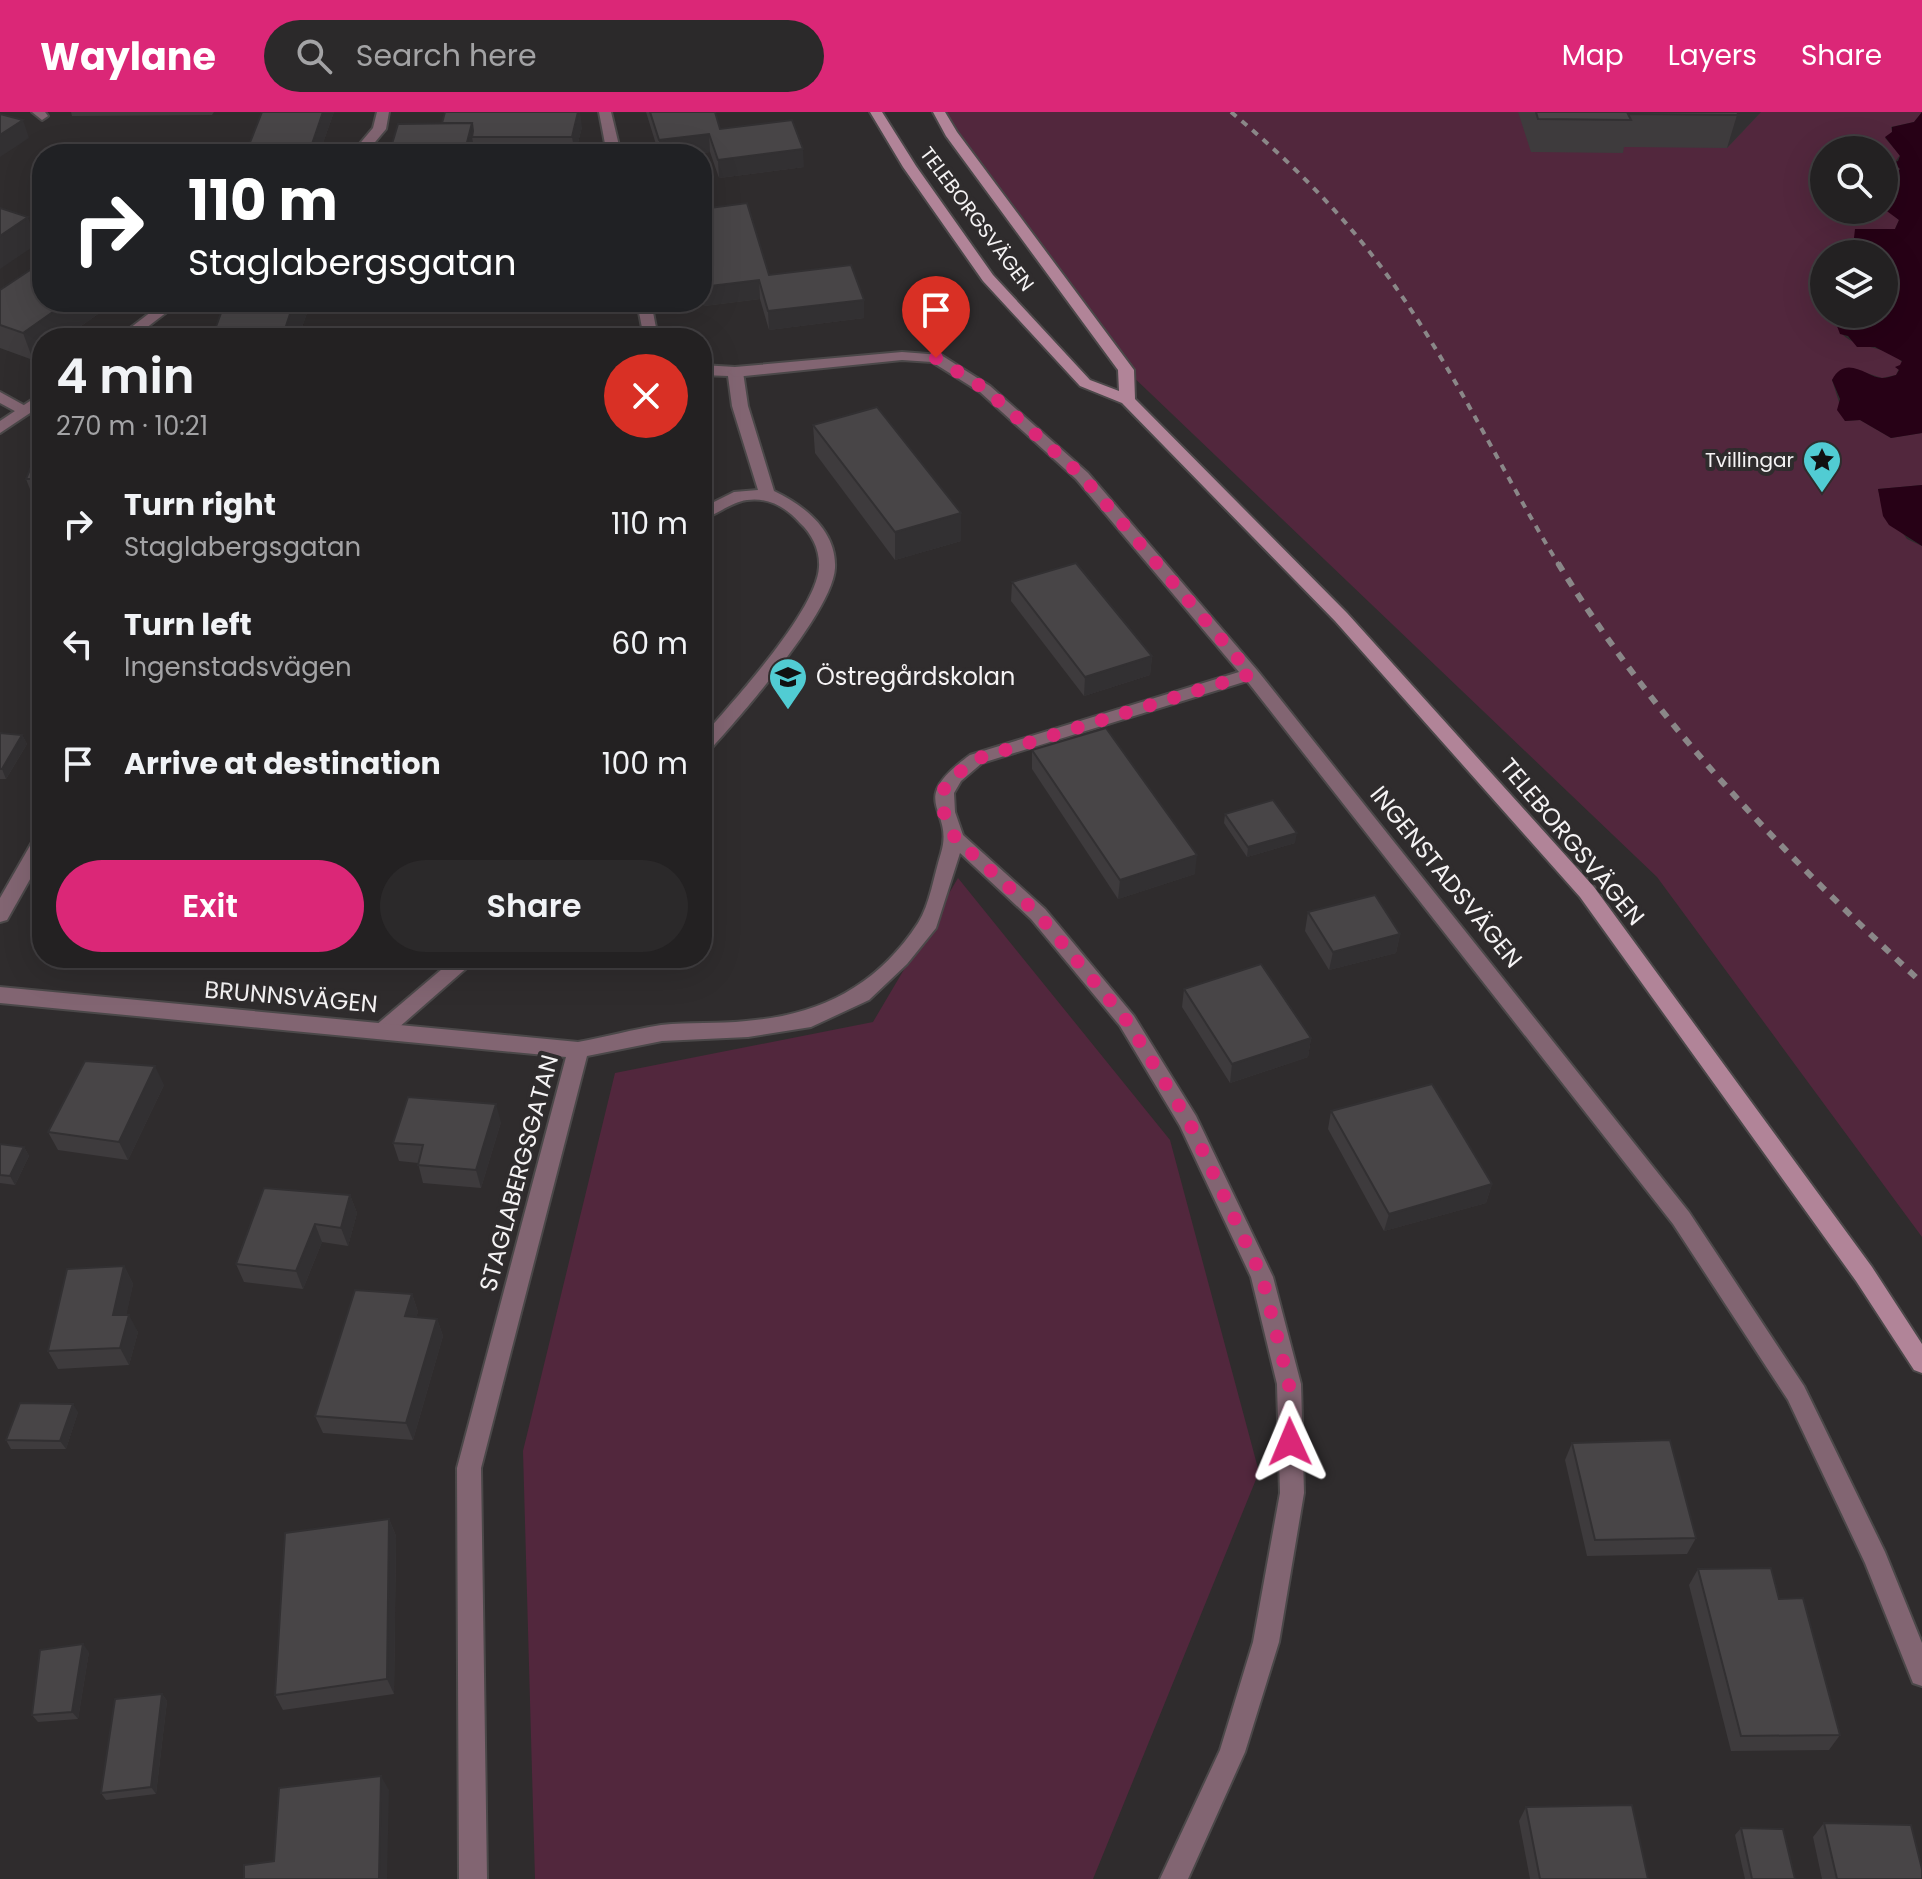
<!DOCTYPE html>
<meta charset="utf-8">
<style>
body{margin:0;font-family:Poppins,sans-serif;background:#2b292a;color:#f1f3f6;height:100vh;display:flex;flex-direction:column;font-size:30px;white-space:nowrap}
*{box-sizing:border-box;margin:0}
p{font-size:26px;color:#a3a3a5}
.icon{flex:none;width:44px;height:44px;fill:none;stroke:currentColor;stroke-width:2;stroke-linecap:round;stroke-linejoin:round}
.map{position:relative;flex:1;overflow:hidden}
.sheet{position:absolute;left:32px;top:216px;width:680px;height:640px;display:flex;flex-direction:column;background:#232122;border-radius:32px;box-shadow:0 8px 32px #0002,0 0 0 2px #403e40}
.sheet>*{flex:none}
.guide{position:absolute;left:32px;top:32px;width:680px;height:168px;border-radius:32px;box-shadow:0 8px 32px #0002,0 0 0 2px #403e40;background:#202124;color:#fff;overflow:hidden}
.buttons{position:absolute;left:1810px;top:24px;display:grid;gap:16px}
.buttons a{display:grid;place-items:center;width:88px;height:88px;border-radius:50%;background:#232122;box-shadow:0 8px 32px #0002,0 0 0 2px #403e40;font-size:40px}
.pin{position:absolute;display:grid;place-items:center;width:68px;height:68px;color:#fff;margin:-82px -34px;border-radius:50% 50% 50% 0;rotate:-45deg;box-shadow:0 0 8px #0007}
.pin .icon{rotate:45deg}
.me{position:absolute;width:88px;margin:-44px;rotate:359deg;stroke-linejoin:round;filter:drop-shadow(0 0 6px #0008)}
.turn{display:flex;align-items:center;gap:28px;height:168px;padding:0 24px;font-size:36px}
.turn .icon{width:104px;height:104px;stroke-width:2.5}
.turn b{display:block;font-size:56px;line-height:68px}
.round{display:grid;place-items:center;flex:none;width:84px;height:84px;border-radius:42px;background:#2b292a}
.headline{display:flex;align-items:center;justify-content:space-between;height:136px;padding:0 24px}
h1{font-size:48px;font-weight:600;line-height:60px}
.primary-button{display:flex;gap:16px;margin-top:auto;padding:16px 24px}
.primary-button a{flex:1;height:92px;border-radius:48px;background:#db2777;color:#fff;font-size:32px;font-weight:600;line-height:92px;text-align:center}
.primary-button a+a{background:#2b292a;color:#f1f3f6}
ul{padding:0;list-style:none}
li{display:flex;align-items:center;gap:24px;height:120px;padding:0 24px}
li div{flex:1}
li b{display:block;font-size:30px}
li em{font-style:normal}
header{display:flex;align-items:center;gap:48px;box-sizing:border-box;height:112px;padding:0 40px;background:#db2777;color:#fff}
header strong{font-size:38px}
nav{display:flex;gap:44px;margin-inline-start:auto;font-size:28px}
.search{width:560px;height:72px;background:#2b292a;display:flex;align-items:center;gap:20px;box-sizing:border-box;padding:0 28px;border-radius:44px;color:#a3a3a5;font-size:30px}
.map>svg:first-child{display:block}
</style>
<header>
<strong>Waylane</strong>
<div class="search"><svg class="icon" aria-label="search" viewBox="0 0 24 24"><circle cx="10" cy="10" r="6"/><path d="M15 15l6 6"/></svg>Search here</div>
<nav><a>Map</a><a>Layers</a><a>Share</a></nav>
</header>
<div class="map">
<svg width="1922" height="1767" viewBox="0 0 1922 1767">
<rect width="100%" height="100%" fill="#2f2c2d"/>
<g fill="#52273d">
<path d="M939,0H1922L1914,10L1891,15L1892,20L1885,26L1900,43L1894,51L1900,56L1893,66L1889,79L1884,80V38H1824V98L1887,97L1899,108L1895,117H1860L1848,142H1824V202H1842L1837,214C1848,240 1885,230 1902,250L1896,263L1882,266L1851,256L1832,268L1845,309L1860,308L1891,326L1922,321V373L1878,377L1882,393L1907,427L1922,434V1125L1657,765L1126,258Z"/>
<polygon points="958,766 1170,1028 1259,1360 1093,1767 535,1767 523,1339 615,961 873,910"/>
</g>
<g fill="#270116">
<path d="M1922,0V321L1891,326L1860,308L1845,309L1837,298L1840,287L1832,268C1846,241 1868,266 1882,266C1887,266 1891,264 1896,263L1899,258L1895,255L1900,253L1902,249L1875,235H1857L1848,224L1840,222L1837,214L1842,202H1884V142H1848L1853,135L1855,117H1895L1899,108L1884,97V80L1889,79L1888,74L1900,57L1893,51L1898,49L1900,44L1885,25L1892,20V15L1914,10Z"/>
<polygon points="1922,373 1922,434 1889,413 1883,404 1878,377"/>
</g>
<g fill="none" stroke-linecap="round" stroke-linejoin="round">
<g stroke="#4b4849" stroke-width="4">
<g id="lane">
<polygon points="32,0 45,0 48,4 42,8"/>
<polygon points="599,0 611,0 621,42 607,42"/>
<polygon points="637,190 651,190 658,226 644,226"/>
<path d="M702,253L735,255L743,260L748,294L774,379C804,393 837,419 835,456C833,499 739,606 708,640L702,642V625C732,591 817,498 819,455C820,438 812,422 800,411C786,395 768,385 747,388C731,390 717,403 702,407V396L734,380L758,378L732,294L728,264L702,263Z"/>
<polygon points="0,280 29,296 32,299 24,304 0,291"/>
<polygon points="42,723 42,746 7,808 0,810 0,786 35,725"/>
<polygon points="455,846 478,846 389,924 375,924 372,919 375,914"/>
</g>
</g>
<g stroke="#4b4849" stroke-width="4">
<g id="street">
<polygon points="377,0 389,0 386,17 365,42 351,42 373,16"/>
<polygon points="164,190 180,190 133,226 117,226"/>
<path d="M902,240L941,243L990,274L1088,361L1257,558L1689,1100L1804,1274L1885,1440L1922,1531V1574L1913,1571L1865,1451L1788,1288L1673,1112L1247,569L982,651L961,669L954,681L955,700L963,723L1045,797L1134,904L1196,1004L1273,1165L1301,1272L1304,1381L1279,1530L1245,1640L1188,1767H1160L1220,1638L1253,1530L1280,1381L1277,1272L1251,1165L1180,1014L1120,914L1031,807L960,741L936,816L907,852L869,888L811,915L748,925L662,929L587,944L481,1356L487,1767H459L457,1356L566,945L0,891V875L578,930C606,925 634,917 661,913C689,910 718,912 746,909C820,903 877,874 918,811C930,792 934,763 941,741C955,695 904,691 970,643L1239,560L1076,367L980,280L932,250L902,248L735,265L727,260L735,255Z"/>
<polygon points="42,281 42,293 0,321 0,309"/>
</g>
</g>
<g stroke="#4b4849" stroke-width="4">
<polygon id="secondary" points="870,0 882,0 916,54 993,163 1090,268 1119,279 1118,258 946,24 933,0 945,0 957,20 1134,258 1135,287 1347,501 1594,775 1872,1155 1922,1232 1922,1261 1914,1258 1856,1169 1580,785 1335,509 1122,291 1080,274 983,169 903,55"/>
</g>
<use href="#lane" fill="#826572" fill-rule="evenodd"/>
<use href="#street" fill="#826572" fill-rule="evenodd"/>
<use href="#secondary" fill="#b18498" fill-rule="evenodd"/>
<path stroke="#8a8788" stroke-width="4" stroke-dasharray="7 7" stroke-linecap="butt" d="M1231,0C1289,48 1343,102 1387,163C1453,254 1500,357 1559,453"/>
<path stroke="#8a8788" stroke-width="6" stroke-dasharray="9 9" stroke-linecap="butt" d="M1558,451C1656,612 1785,743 1922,871"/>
</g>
<g fill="#3e3b3d">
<polygon points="71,0 214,0 212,3 72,4"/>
<polygon points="262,0 334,0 319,42 252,42 249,33"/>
<polygon points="646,0 715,0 720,17 804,55 719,66 710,40 694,42 659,42"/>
<polygon points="1518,0 1761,0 1727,36 1624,35 1623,41 1531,40"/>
<polygon points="398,12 582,15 575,42 389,42"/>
<polygon points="702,97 769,163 864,206 769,218 760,187 704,194 702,187"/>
<polygon points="0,178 42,190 115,190 64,226 42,226 42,242 33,248 0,236"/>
<polygon points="225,190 311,190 298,226 213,226 213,223"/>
<polygon points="813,313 961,429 895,448 815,341"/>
<polygon points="42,328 42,395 37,395 26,367"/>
<polygon points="1012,470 1152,544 1150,563 1084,584 1011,489"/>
<polygon points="0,621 22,623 27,632 6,667 0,667"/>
<polygon points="1032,638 1195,762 1118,787 1032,657"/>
<polygon points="1225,702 1295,731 1247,745 1224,711"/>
<polygon points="1308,800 1400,822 1396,841 1329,858 1305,819"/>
<polygon points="1184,877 1311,926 1308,945 1230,971 1182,895"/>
<polygon points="164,973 128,1048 58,1038 48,1020"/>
<polygon points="1331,999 1492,1072 1486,1091 1384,1119 1328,1017"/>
<polygon points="501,1010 481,1076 423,1071 418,1051 399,1049 393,1031"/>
<polygon points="0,1032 24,1035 29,1044 15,1073 0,1071"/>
<polygon points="350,1083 357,1101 348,1134 322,1130 303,1177 244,1170 236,1152"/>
<polygon points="124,1154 133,1172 126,1203 138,1220 129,1253 58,1257 48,1239"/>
<polygon points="412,1182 418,1200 416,1205 437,1207 443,1224 413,1328 323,1321 315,1304"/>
<polygon points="78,1300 66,1337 11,1337 6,1328"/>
<polygon points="1572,1331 1696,1426 1687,1442 1587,1444 1565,1348"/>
<polygon points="389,1407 396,1424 394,1582 283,1598 275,1583"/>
<polygon points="1698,1457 1840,1623 1829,1638 1731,1639 1689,1473"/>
<polygon points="89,1540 78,1607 38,1610 32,1603"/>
<polygon points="162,1582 167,1589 156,1682 106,1688 101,1681"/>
<polygon points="1526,1695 1648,1767 1530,1767 1519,1709"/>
<polygon points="1824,1711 1922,1767 1822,1767 1813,1725"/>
<polygon points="1741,1716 1795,1767 1745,1767 1735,1723"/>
</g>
<g fill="#323032">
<polygon points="323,0 334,0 319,42 315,42 312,32"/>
<polygon points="578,0 580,0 582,15 575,42 572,25"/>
<polygon points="1739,0 1761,0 1727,36 1737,3"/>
<polygon points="23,8 29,26 0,45 0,23"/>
<polygon points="472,11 474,25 472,25 475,42 464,42"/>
<polygon points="709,22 710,40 694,42 660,42 659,28"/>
<polygon points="803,37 804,55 719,66 718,48"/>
<polygon points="28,105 37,132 0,157 0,124"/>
<polygon points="759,168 760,187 704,194 702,175"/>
<polygon points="864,188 864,206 769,218 768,199"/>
<polygon points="67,190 115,190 64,226 42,226 42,242 33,248 23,221"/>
<polygon points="294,190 311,190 298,226 284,226 283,223"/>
<polygon points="961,401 961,429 895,448 895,420"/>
<polygon points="1152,544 1150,563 1084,584 1085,565"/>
<polygon points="22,623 27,632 6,667 2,657"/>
<polygon points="1297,721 1295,731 1247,745 1248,735"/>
<polygon points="1197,743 1195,762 1118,787 1120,768"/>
<polygon points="1400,822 1396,841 1329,858 1333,840"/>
<polygon points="1311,926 1308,945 1230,971 1232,952"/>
<polygon points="155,954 164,973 128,1048 119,1030"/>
<polygon points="496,992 501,1010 481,1076 476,1058"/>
<polygon points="24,1035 29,1044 15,1073 10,1064"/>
<polygon points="1492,1072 1486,1091 1384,1119 1389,1102"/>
<polygon points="350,1083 357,1101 348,1134 341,1116"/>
<polygon points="315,1112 322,1130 303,1177 296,1159"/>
<polygon points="124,1154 133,1172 123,1220 113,1203"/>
<polygon points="412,1182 418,1200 411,1221 405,1204"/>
<polygon points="129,1203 138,1220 129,1253 120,1236"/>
<polygon points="437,1207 443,1224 413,1328 406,1311"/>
<polygon points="73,1292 78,1300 66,1337 60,1329"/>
<polygon points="389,1407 396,1424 394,1582 387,1567"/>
<polygon points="83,1532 89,1540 78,1607 72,1600"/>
<polygon points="162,1582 167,1589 156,1682 151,1675"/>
<polygon points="381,1664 389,1678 387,1767 379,1767"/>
</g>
<g fill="#484547" stroke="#323032" stroke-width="2">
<polygon points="262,0 323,0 312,32 249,33"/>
<polygon points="445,0 578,0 572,25 472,25 473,19 472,11 442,11"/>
<polygon points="650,0 715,0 720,17 792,8 803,37 718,48 709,22 659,28"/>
<polygon points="1536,0 1739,0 1737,3 1628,2 1631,8 1538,7"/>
<polygon points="0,2 23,8 0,23"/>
<polygon points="472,11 464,42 389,42 398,12"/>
<polygon points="199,31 220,42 176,42"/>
<polygon points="747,91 769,163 851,153 864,188 768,199 759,168 702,175 702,97"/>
<polygon points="0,96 28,105 0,124"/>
<polygon points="42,150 42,190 67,190 23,221 0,213 0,178"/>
<polygon points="225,190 294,190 283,223 213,223"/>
<polygon points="877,295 961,401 895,420 813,313"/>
<polygon points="42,328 42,367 26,367"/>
<polygon points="1076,451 1152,544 1085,565 1012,470"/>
<polygon points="1106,616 1197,743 1120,768 1032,638"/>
<polygon points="0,621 22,623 2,657 0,657"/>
<polygon points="1273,688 1297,721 1248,735 1225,702"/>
<polygon points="1375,783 1400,822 1333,840 1308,800"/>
<polygon points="1261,852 1311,926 1232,952 1184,877"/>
<polygon points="85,949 155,954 119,1030 48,1020"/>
<polygon points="1432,972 1492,1072 1389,1102 1331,999"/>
<polygon points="408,985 496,992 476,1058 418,1053 423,1033 393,1031"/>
<polygon points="0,1032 24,1035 10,1064 0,1063"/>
<polygon points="264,1076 350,1083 341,1116 315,1112 296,1159 236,1152"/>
<polygon points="124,1154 113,1203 129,1203 120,1236 48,1239 67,1157"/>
<polygon points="355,1178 412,1182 405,1204 437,1207 406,1311 315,1304"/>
<polygon points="20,1291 73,1292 60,1329 6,1328"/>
<polygon points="1670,1328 1696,1426 1595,1428 1572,1331"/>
<polygon points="389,1407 387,1567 275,1583 285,1421"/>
<polygon points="1771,1456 1779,1487 1803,1486 1840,1623 1741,1624 1698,1457"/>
<polygon points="83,1532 72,1600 32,1603 40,1538"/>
<polygon points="162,1582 151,1675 101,1681 115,1587"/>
<polygon points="381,1664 379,1767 244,1767 244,1753 274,1749 279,1676"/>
<polygon points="1632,1693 1648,1767 1540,1767 1526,1695"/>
<polygon points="1824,1711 1911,1713 1922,1757 1922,1767 1837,1767"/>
<polygon points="1741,1716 1783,1717 1795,1767 1752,1767"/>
</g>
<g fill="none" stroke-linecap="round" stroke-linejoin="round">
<polyline stroke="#db2777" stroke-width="14" stroke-dasharray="0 25.2" points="936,246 985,277 1082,364 1251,562 976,647 945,672 941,694 955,726 1038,802 1127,909 1189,1010 1262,1165 1289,1272 1290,1330"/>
</g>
<defs>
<g id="sight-pin" transform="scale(2)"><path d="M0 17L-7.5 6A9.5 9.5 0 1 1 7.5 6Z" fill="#51ccd3" stroke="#2f2c2d"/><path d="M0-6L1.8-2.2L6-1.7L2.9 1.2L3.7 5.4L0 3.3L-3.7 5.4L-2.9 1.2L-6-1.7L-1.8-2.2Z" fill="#111"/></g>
<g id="school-pin" transform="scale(2)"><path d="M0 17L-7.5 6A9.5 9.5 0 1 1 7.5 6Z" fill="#51ccd3" stroke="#2f2c2d"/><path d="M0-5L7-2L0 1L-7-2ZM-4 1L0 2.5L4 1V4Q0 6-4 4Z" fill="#111"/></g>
</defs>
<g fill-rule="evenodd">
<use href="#sight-pin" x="1822" y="348"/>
<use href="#school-pin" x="788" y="565"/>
</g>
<g text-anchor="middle" stroke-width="8" stroke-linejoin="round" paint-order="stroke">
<g font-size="20" fill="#f5f3f4" stroke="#2f2c2d">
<text transform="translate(977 107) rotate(53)" y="7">TELEBORGSVÄGEN</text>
</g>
<g font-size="20" fill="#f5f3f4" stroke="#2f2c2d" text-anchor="end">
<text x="1794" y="355">Tvillingar</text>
</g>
<g font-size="24" fill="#f5f3f4" stroke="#2f2c2d" text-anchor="start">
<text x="816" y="573">Östregårdskolan</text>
</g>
<g font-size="24" fill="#f5f3f4" stroke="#2f2c2d">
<text transform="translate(1572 730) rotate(50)" y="8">TELEBORGSVÄGEN</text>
<text transform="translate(1446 765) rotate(51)" y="8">INGENSTADSVÄGEN</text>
<text transform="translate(291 885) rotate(5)" y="8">BRUNNSVÄGEN</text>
<text transform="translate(519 1061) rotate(-75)" y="8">STAGLABERGSGATAN</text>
</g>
</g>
</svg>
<div class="buttons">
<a><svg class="icon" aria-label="search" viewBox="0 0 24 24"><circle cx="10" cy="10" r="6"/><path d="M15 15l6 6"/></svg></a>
<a><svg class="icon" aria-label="layers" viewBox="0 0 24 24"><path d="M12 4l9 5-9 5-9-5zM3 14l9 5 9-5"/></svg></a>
</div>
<div class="pin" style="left:936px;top:246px;background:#d93025"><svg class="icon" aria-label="arrive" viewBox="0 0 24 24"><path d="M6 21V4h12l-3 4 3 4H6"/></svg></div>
<svg class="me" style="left:1290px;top:1330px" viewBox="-20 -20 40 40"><path d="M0-17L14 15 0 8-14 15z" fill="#db2777" stroke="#fff" stroke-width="4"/></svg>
<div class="guide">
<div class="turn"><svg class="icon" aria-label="right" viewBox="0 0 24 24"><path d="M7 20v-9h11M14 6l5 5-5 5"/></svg><div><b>110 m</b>Staglabergsgatan</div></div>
</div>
<section class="sheet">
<div class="headline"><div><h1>4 min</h1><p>270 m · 10:21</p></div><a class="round" style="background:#d93025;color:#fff"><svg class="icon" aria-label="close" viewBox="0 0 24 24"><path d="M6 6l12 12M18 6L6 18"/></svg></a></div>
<ul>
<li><svg class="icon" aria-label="right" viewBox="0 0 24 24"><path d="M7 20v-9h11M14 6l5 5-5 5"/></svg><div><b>Turn right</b><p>Staglabergsgatan</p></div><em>110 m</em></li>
<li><svg class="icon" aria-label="left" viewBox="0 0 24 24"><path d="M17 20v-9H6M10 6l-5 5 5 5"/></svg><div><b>Turn left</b><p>Ingenstadsvägen</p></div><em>60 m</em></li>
<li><svg class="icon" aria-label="arrive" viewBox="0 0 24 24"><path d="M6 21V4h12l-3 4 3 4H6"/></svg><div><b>Arrive at destination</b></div><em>100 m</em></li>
</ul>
<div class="primary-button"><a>Exit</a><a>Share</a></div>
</section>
</div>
